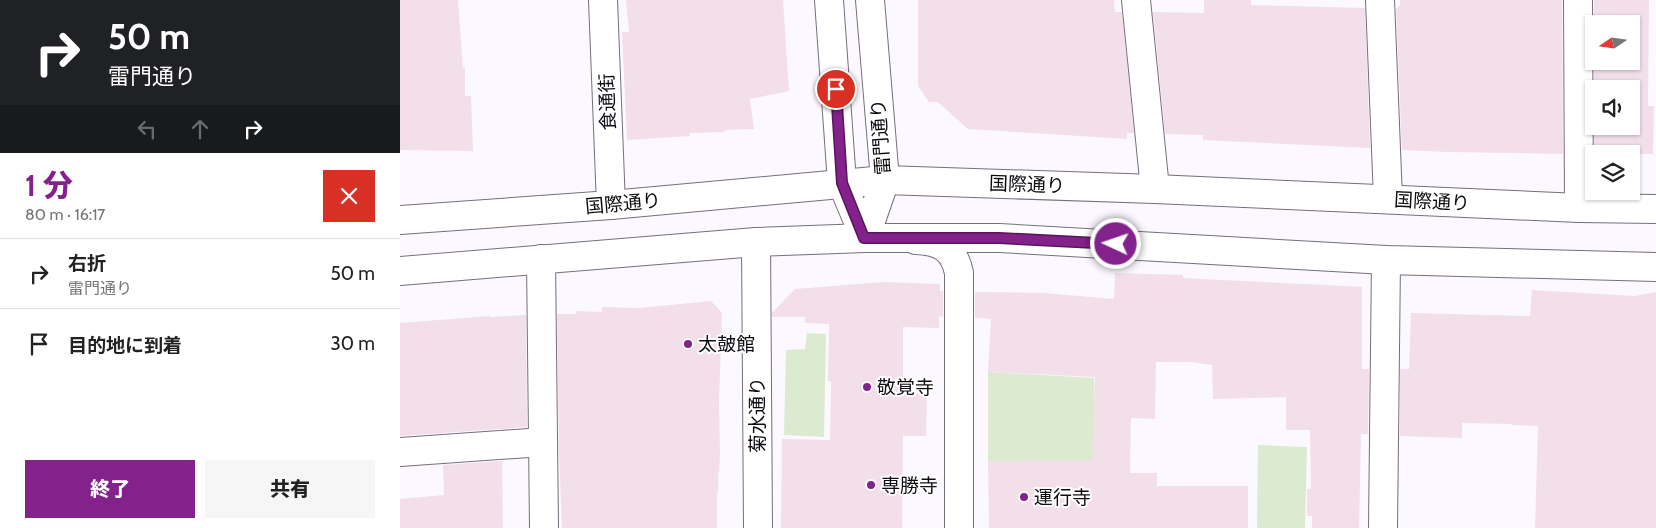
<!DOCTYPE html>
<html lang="ja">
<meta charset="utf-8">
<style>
body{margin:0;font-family:Cabin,"Noto Sans JP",sans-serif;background:#f6f6f6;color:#222;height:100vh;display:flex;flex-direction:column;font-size:19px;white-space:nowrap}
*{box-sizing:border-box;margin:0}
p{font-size:16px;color:#767676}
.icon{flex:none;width:28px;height:28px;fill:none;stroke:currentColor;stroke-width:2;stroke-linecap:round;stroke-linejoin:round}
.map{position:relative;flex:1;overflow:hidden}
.side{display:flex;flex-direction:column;background:#fff;width:400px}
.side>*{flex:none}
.top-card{background:#202124;color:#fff;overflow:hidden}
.needle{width:32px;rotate:257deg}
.fabs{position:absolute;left:1185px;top:15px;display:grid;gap:10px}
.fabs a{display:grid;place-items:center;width:55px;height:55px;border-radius:0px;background:#fff;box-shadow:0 1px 4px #0004;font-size:25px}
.pin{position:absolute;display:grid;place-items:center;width:42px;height:42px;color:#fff;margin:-21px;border:2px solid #fff;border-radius:50%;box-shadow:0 1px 5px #0007}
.me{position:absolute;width:55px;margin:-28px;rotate:273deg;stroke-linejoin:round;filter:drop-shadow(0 0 4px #0008)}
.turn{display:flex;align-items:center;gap:18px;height:105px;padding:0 25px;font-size:22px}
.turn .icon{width:65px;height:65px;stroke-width:2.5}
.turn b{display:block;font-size:35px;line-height:42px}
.lanes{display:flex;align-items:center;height:48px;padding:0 25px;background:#0003;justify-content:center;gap:25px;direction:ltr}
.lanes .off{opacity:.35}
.round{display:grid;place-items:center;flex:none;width:52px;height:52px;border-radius:0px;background:#f6f6f6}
.head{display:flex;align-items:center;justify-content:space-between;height:85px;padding:0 25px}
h1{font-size:30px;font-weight:800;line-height:38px;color:#84228b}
.primary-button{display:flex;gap:10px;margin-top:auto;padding:10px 25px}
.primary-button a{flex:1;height:58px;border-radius:0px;background:#84228b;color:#fff;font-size:20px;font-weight:800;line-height:58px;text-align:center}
.primary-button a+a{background:#f6f6f6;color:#222}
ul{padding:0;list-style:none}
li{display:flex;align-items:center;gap:15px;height:70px;padding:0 25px;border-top:1px solid #e0e0e0}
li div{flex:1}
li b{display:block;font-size:19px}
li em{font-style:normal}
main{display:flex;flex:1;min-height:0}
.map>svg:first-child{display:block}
</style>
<main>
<section class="side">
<div class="top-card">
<div class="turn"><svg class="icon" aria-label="right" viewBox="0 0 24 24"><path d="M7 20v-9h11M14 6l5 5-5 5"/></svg><div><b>50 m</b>雷門通り</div></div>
<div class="lanes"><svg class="icon off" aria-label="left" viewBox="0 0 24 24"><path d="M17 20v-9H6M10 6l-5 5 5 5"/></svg><svg class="icon off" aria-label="ahead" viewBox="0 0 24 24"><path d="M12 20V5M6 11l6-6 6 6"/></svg><svg class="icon" aria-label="right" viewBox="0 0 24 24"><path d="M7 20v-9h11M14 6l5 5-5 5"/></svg></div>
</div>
<div class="head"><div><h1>1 分</h1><p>80 m · 16:17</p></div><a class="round" style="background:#d93025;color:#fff"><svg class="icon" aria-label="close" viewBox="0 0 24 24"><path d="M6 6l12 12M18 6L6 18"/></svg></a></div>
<ul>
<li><svg class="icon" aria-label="right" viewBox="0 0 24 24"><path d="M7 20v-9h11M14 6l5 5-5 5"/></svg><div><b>右折</b><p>雷門通り</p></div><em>50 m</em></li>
<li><svg class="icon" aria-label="arrive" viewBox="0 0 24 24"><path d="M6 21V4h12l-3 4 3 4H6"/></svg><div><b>目的地に到着</b></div><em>30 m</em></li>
</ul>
<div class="primary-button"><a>終了</a><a>共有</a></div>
</section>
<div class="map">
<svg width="1256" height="528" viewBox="0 0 1256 528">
<rect width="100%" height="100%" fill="#fcf8ff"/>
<g fill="#dceacf">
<polygon points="407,333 426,334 424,437 384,435 386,350 405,349"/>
<polygon points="588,372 694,378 696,509 588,461"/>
<polygon points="858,445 907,447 905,528 857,528"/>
</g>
<g fill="#f2dfe9">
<polygon points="0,0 58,0 63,68 65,68 65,96 71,96 73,151 0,150"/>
<polygon points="226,0 383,0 389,91 350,99 354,129 325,130 325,132 290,133 290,136 227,140 222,32 229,32"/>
<polygon points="518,0 714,0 715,12 722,12 734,133 727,133 727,139 568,129 538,102 529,102 518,86"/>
<polygon points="804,0 851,0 851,5 965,8 970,148 803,140 803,135 765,134 753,12 804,13"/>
<polygon points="1000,0 1162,0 1163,154 1049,152 1002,150 996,8 998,8 998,6 1000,6"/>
<polygon points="1194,0 1249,0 1248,106 1254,106 1253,154 1194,154 1194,126 1231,126 1231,89 1194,89 1194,61 1231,61 1231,24 1194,24 1194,26"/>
<polygon points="715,273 783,275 783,278 962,287 962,369 969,369 968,434 961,434 959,528 912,528 912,516 907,516 907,489 911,489 910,430 886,430 886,397 813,399 812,365 790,362 756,362 755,419 731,418 730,473 757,473 757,486 848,486 848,528 589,528 588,461 692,460 695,377 588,372 591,319 575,318 575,292 644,293 714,299"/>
<polygon points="484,282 540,284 540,291 543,291 543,317 539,316 539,328 503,327 503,393 527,393 526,436 503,436 502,528 381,528 382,439 430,440 431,381 428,381 429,324 405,323 405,317 372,317 372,313 395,289"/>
<polygon points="1132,290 1235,296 1256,292 1256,528 1135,528 1138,426 1112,425 1112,424 1062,423 1062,438 1000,436 1000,369 1009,369 1011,313 1130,316"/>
<polygon points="311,301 322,313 319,403 320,455 319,473 318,473 318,494 317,494 317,528 162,528 159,451 157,314 176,314 176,311 202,312 202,307 239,308"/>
<polygon points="126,315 127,427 0,436 0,323 90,316 90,317"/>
<polygon points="102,461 103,528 0,528 0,499 44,495 43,465"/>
</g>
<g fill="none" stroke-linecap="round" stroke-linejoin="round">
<g stroke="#776e7d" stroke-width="30">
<g id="street">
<polyline points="203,0 211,205"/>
<polyline points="736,0 755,189"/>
<polyline points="980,0 988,199"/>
<polyline points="1178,0 1179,208"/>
<path d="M516,240C540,241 554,248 559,273V528"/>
<polyline points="141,259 144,528"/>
<polyline points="0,452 143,442"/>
<polyline points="983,528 986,260"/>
</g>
</g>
<g stroke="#776e7d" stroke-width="30">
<g id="secondary">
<polyline points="429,0 442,183 465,238"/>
<polyline points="0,220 211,205 485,180 755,189 1179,208 1256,209"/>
<polyline points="465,238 485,180 470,0"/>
<polyline points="356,242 358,528"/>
<polyline points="0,271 356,242 465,238 599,238 986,260 1256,267"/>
</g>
</g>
<use href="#street" stroke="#fff" stroke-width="28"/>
<use href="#secondary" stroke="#fff" stroke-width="28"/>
</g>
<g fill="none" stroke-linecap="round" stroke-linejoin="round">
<g stroke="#56165a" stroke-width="12">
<polyline id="route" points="436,89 442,183 464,238 599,238 716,244"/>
</g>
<use href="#route" stroke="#84228b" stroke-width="9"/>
</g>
<g fill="#84228b" stroke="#fff" stroke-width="2">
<circle cx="288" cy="344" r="5"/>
<circle cx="467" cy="387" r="5"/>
<circle cx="471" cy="485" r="5"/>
<circle cx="624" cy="497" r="5"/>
</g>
<g text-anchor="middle" stroke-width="4" stroke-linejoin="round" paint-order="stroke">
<g font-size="19" fill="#0f0c11" stroke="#fff">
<text transform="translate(207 102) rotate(-92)" y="7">食通街</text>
<text transform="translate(480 137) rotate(-94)" y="7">雷門通り</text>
<text transform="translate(627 184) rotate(2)" y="7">国際通り</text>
<text transform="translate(1032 201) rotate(3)" y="7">国際通り</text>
<text transform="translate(223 203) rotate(-5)" y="7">国際通り</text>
<text transform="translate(357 415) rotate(-90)" y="7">菊水通り</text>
</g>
<g font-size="19" fill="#0f0c11" stroke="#fff" text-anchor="start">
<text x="298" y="351">太皷館</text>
<text x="477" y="394">敬覚寺</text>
<text x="481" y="492">専勝寺</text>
<text x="634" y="504">運行寺</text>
</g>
</g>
</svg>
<div class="fabs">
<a><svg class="needle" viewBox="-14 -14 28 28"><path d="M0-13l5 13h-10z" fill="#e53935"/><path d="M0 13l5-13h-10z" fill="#767676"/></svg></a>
<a><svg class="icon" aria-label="sound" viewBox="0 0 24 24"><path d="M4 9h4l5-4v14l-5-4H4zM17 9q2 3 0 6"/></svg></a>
<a><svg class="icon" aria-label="layers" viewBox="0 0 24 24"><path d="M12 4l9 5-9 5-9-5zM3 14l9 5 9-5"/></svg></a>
</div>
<div class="pin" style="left:436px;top:89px;background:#d93025"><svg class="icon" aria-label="arrive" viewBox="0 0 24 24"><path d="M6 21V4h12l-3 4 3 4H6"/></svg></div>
<svg class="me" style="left:716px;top:244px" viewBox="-20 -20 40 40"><circle r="17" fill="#84228b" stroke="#fff" stroke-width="3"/><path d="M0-11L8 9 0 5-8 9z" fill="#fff"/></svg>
</div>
</main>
